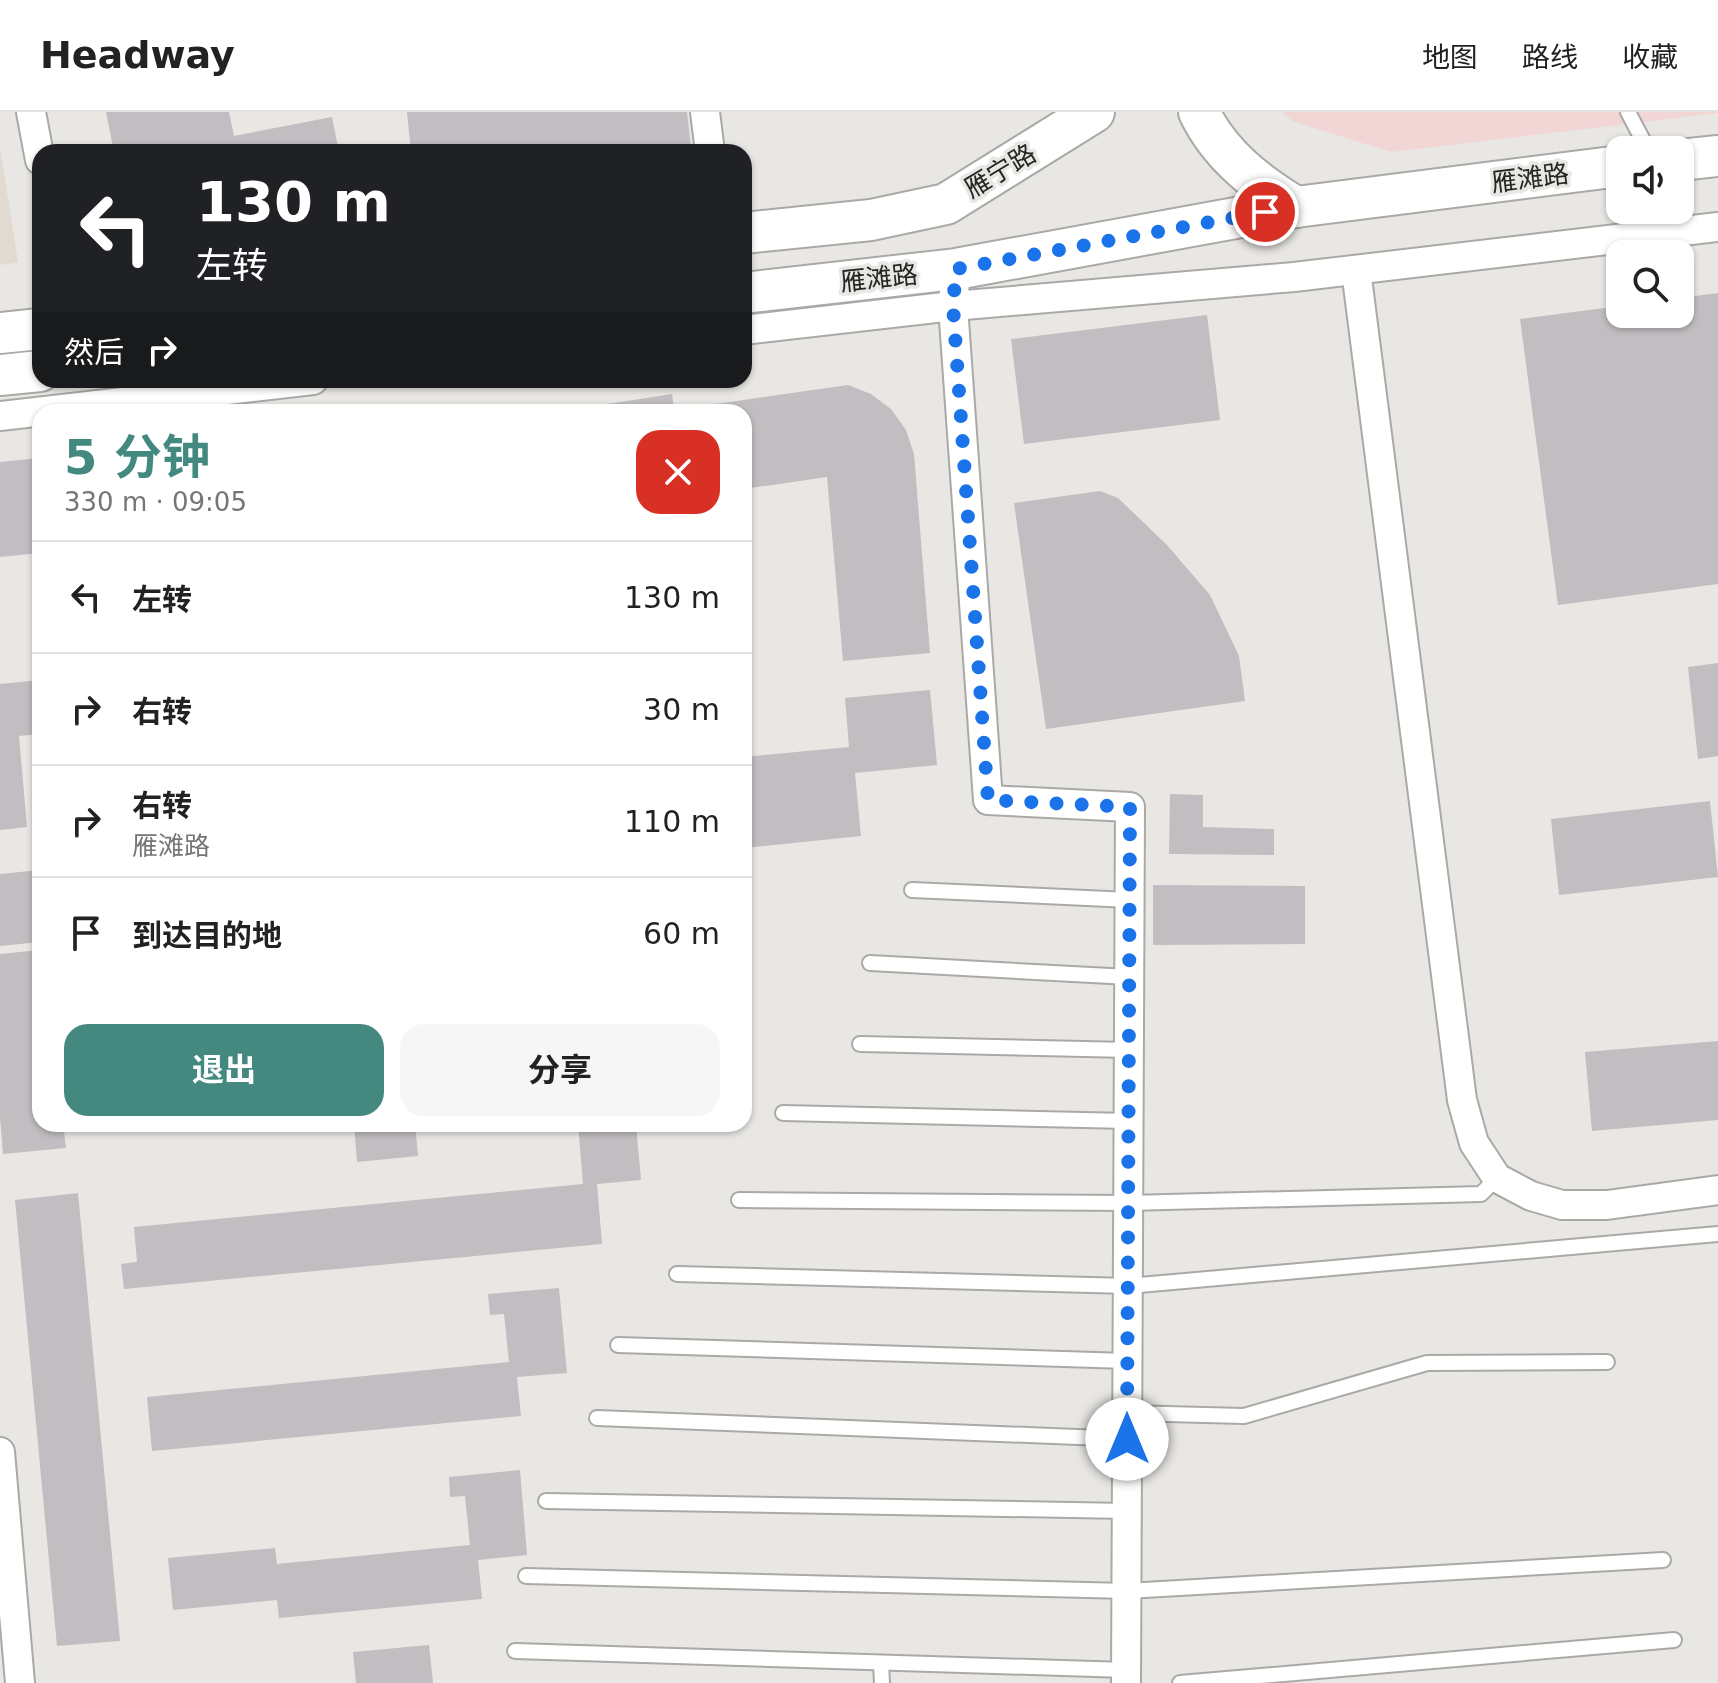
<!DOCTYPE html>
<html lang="zh">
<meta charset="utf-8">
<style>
body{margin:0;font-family:"DejaVu Sans","Noto Sans SC",sans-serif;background:#f6f6f6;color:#222;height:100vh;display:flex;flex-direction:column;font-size:30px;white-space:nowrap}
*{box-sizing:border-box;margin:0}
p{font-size:26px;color:#767676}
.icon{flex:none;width:44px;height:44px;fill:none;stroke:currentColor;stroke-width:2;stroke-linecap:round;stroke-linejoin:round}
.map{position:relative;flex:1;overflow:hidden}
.panel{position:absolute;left:32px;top:292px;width:720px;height:728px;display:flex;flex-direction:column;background:#fff;border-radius:24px;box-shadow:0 2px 6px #0004}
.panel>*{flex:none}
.banner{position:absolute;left:32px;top:32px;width:720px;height:244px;border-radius:24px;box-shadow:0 2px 6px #0004;background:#202124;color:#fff;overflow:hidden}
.fabs{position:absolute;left:1606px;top:24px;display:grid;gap:16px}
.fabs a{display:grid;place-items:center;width:88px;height:88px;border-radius:16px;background:#fff;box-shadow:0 2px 6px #0004;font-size:40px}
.pin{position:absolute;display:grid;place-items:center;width:68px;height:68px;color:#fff;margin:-34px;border:4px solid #fff;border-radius:50%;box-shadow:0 2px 8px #0007}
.me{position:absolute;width:88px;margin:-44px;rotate:0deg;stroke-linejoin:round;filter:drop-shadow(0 0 6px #0008)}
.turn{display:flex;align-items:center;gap:28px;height:168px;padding:0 32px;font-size:36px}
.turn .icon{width:104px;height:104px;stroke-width:2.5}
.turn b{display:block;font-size:56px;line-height:68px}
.then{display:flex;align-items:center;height:76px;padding:0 32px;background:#0003;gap:16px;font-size:30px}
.round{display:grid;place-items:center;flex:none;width:84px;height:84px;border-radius:24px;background:#f6f6f6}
.summary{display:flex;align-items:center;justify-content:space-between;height:136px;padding:0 32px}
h1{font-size:48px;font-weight:700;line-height:60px;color:#44897f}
.primary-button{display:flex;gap:16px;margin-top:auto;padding:16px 32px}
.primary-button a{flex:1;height:92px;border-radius:24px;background:#44897f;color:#fff;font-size:32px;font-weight:700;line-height:92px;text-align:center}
.primary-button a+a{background:#f6f6f6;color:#222}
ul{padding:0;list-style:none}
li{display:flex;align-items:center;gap:24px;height:112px;padding:0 32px;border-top:2px solid #e0e0e0}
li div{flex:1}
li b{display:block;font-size:30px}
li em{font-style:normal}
header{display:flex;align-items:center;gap:48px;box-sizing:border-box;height:112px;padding:0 40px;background:#fff;border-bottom:2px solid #e0e0e0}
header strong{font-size:38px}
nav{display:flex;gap:44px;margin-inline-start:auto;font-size:28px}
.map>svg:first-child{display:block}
</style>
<header>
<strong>Headway</strong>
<nav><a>地图</a><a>路线</a><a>收藏</a></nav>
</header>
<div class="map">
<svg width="1718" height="1571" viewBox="0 0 1718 1571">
<rect width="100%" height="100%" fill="#e9e7e4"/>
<polygon fill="#f1d6d5" points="1282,0 1718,0 1718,1 1391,40 1292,9"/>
<polygon fill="#e0dad0" points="0,35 18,150 0,153"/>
<g fill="#c1bdc0">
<polygon points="106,0 229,0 234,24 332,5 339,40 114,40"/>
<polygon points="407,0 687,0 691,36 659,39 658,32 627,36 628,40 411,40"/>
<polygon points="1718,181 1718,472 1558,493 1520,207 1620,194 1620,202 1680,202 1680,186"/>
<polygon points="1207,203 1220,308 1024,332 1011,227"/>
<polygon points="848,273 871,282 891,297 906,318 914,342 930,541 843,549 827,365 744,377 744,300 556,300 672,282 674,298"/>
<polygon points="40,346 40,441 0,445 0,350"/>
<polygon points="1100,379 1118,386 1167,433 1210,483 1239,544 1245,589 1046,617 1014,391"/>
<polygon points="1718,551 1718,644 1698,647 1688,555"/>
<polygon points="40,568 40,622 19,624 27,715 0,718 0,572"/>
<polygon points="930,578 937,653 855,661 861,724 744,736 744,645 849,635 845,586"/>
<polygon points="1170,682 1203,683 1203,715 1274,717 1274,743 1169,742"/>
<polygon points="1710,689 1718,765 1559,783 1551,707"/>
<polygon points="40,758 40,830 0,834 0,762"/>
<polygon points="1153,773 1305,774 1305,832 1153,833"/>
<polygon points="40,838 40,1012 63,1012 66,1036 3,1042 0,1005 0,842"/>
<polygon points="1718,929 1718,1008 1592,1019 1585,940"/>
<polygon points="354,1012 415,1012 418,1044 357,1050"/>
<polygon points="578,1012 636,1012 641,1068 597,1072 602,1132 124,1177 121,1152 137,1150 134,1115 583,1072"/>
<polygon points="78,1081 120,1529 57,1534 15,1088"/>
<polygon points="559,1176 567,1261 517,1265 521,1304 152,1339 147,1285 509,1250 504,1202 490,1203 488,1182"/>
<polygon points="520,1358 527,1443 478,1448 482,1487 279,1506 277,1488 173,1498 168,1446 275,1436 277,1452 470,1433 465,1384 450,1385 449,1365"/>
<polygon points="429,1533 433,1571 356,1571 353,1540"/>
</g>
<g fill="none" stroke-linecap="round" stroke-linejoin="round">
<g stroke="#aba9a5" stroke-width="18">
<g id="service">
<polyline points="1628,0 1648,38"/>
<polyline points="912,778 1130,788"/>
<polyline points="870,851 1129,865"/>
<polyline points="860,932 1129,938"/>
<polyline points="783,1001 1128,1009"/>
<polyline points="739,1088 1128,1091 1481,1082 1497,1066"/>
<polyline points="677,1162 1128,1174 1718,1122"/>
<polyline points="618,1233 1127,1249"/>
<polyline points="1127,1301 1244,1304 1427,1251 1607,1250"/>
<polyline points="597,1306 1127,1327"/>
<polyline points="546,1389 1127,1399"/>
<polyline points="526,1464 1127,1479 1663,1448"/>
<polyline points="515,1539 1126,1558"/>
<polyline points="881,1551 882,1571"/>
<polyline points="1180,1571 1674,1528"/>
</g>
</g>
<g stroke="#aba9a5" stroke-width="32">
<g id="minor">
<polyline points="31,0 40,48"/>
<polyline points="705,0 710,40"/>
<polyline points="956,157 953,194 988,688 1130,695 1126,1571"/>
<polyline points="1356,158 1462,988 1474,1031 1497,1066 1531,1084 1562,1093 1607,1093 1718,1078"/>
<polyline points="744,218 953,194 1294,165 1718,115"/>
<polyline points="0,304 313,268"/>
<polyline points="0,1340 20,1571"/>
</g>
</g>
<g stroke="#aba9a5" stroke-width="44">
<g id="secondary">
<path d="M1199,0C1220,43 1256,71 1296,95"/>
<polyline points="1680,48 1718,44"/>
<polyline points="744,121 871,108 946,92 1094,0"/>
<polyline points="744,181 956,157 1296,95 1620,54"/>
<polyline points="0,221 40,217"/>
<polyline points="0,263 40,259"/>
</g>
</g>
<use href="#service" stroke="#fff" stroke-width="14"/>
<use href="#minor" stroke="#fff" stroke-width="28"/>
<use href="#secondary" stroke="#fff" stroke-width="40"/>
</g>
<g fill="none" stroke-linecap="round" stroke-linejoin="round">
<polyline stroke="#1a73e8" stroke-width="14" stroke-dasharray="0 25.2" points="1127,1327 1130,695 988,688 953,194 956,157 1265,100"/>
</g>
<g text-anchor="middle" stroke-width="7" stroke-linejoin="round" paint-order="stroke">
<g font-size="26" fill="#252523" stroke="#e9e7e4">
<text transform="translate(1000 59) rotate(-31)" y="9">雁宁路</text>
<text transform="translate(1530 66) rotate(-7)" y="9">雁滩路</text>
<text transform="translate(879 166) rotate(-6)" y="9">雁滩路</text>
</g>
</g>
</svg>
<div class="fabs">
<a><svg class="icon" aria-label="sound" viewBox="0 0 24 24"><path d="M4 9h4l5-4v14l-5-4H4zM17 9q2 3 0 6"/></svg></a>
<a><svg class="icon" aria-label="search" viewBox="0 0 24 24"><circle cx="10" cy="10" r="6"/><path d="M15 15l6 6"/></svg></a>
</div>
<div class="pin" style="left:1265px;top:100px;background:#d93025"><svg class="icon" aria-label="arrive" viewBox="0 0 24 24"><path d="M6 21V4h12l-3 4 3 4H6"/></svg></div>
<svg class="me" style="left:1127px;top:1327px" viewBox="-20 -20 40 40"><circle r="19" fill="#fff"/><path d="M0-13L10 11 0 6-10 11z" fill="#1a73e8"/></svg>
<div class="banner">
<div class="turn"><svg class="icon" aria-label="left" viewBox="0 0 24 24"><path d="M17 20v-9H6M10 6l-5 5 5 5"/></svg><div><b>130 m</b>左转</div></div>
<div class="then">然后<svg class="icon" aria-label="right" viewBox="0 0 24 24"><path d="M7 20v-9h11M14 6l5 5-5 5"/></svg></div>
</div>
<section class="panel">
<div class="summary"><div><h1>5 分钟</h1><p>330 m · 09:05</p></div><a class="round" style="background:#d93025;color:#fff"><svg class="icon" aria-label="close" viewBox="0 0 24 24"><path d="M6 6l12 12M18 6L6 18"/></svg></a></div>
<ul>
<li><svg class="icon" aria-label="left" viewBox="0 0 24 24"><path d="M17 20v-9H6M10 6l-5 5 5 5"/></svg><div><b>左转</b></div><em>130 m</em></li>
<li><svg class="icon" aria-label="right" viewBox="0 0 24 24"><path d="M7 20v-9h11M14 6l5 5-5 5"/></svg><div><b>右转</b></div><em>30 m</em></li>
<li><svg class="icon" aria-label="right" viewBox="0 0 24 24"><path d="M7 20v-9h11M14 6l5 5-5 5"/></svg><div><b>右转</b><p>雁滩路</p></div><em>110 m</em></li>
<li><svg class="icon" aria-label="arrive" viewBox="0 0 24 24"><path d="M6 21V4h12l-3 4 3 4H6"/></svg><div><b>到达目的地</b></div><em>60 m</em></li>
</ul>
<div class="primary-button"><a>退出</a><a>分享</a></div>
</section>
</div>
